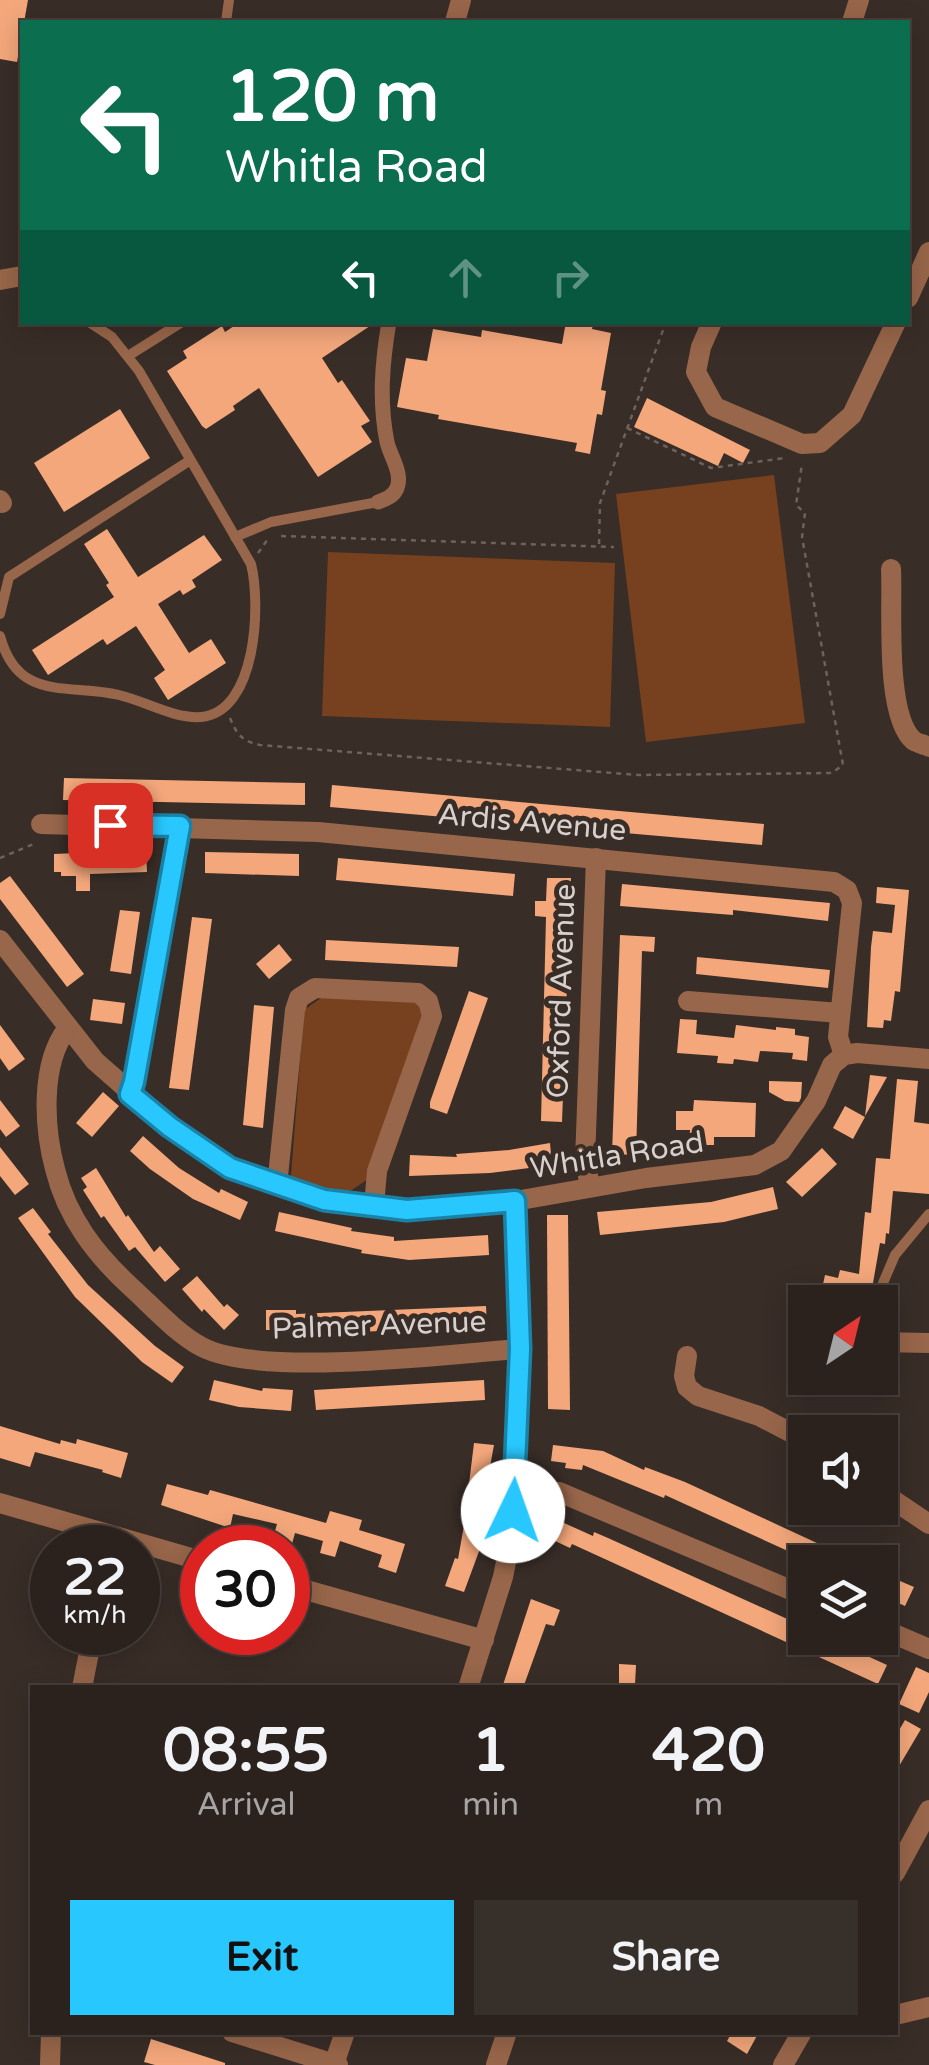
<!DOCTYPE html>
<style>
body{margin:0;font-family:"Varela Round",sans-serif;background:#372f2a;color:#f1f3f6;height:100vh;display:flex;flex-direction:column;font-size:38px;white-space:nowrap}
*{box-sizing:border-box;margin:0}
p{font-size:32px;color:#a6a4a4}
.icon{flex:none;width:55px;height:55px;fill:none;stroke:currentColor;stroke-width:2;stroke-linecap:round;stroke-linejoin:round}
.map{position:relative;flex:1;overflow:hidden}
.sheet{position:absolute;left:30px;top:1685px;width:868px;height:350px;display:flex;flex-direction:column;background:#2b221d;border-radius:0px;box-shadow:0 5px 25px #0003,0 0 0 2px #473f3b}
.sheet>*{flex:none}
.banner{position:absolute;left:20px;top:20px;width:890px;height:305px;border-radius:0px;box-shadow:0 5px 25px #0003,0 0 0 2px #473f3b;background:#0b6e4f;color:#fff;overflow:hidden}
.needle{width:65px;rotate:35deg}
.controls{position:absolute;left:788px;top:1285px;display:grid;gap:20px}
.controls a{display:grid;place-items:center;width:110px;height:110px;border-radius:0px;background:#2b221d;box-shadow:0 5px 25px #0003,0 0 0 2px #473f3b;font-size:50px}
.speed{position:absolute;left:30px;top:1525px;display:flex;gap:20px;font-size:50px;font-weight:700;text-align:center}
.speed>*{display:grid;place-content:center;width:130px;height:130px;border-radius:50%;background:#2b221d;box-shadow:0 5px 25px #0003,0 0 0 2px #473f3b;line-height:1}
.speed small{font-size:25px;font-weight:400}
.speed .limit{border:15px solid #d22;background:#fff;color:#111}
.pin{position:absolute;display:grid;place-items:center;width:85px;height:85px;color:#fff;margin:-42px;border-radius:20px;box-shadow:0 5px 15px #0006}
.me{position:absolute;width:110px;margin:-55px;rotate:3deg;stroke-linejoin:round;filter:drop-shadow(0 0 8px #0008)}
.turn{display:flex;align-items:center;gap:35px;height:210px;padding:0 40px;font-size:45px}
.turn .icon{width:130px;height:130px;stroke-width:2.5}
.turn b{display:block;font-size:70px;line-height:85px}
.lanes{display:flex;align-items:center;height:95px;padding:0 40px;background:#0003;justify-content:center;gap:50px;direction:ltr}
.lanes .off{opacity:.35}
.eta{display:flex;justify-content:space-evenly;align-items:center;height:170px;text-align:center}
.eta b{font-size:60px;font-weight:700;line-height:70px}
.primary-button{display:flex;gap:20px;margin-top:auto;padding:20px 40px}
.primary-button a{flex:1;height:115px;border-radius:0px;background:#28c8ff;color:#111;font-size:40px;font-weight:700;line-height:115px;text-align:center}
.primary-button a+a{background:#372f2a;color:#f1f3f6}
.map>svg:first-child{display:block}
</style>
<div class="map">
<svg width="929" height="2065" viewBox="0 0 929 2065">
<rect width="100%" height="100%" fill="#392d27"/>
<g fill="#77401e">
<polygon points="774,475 805,723 646,742 616,494"/>
<polygon points="328,552 615,563 610,727 322,716"/>
<polygon points="321,998 412,1001 425,1011 371,1177 349,1192 329,1190 291,1176 304,1010"/>
</g>
<g fill="#f4a77b">
<polygon points="0,0 28,0 17,62 0,59"/>
<polygon points="240,322 376,322 322,358 338,383 342,380 370,421 361,426 372,442 318,477 259,388 233,406 235,410 206,429 202,426 167,371 187,358 183,351 222,326 225,332"/>
<polygon points="566,322 593,324 592,329 611,333 601,390 606,391 602,415 597,414 590,454 575,451 577,443 438,419 439,415 397,407 406,358 427,361 433,329 481,337 482,330 562,344"/>
<polygon points="647,398 750,450 743,463 724,453 718,466 634,427"/>
<polygon points="120,409 150,458 64,512 34,463"/>
<polygon points="107,529 138,577 204,535 222,560 192,580 196,587 183,595 180,590 158,604 189,653 211,639 226,663 168,700 154,678 165,670 136,626 107,645 103,639 48,675 32,650 114,597 106,585 109,583 84,544"/>
<polygon points="64,778 305,783 305,805 63,800"/>
<polygon points="332,785 764,824 762,845 330,807"/>
<polygon points="146,850 147,872 90,874 90,891 76,891 76,876 61,876 61,872 54,872 54,854"/>
<polygon points="205,852 299,854 299,876 205,873"/>
<polygon points="338,858 515,874 513,896 336,880"/>
<polygon points="10,876 84,974 67,987 0,899 0,883"/>
<polygon points="547,878 571,878 562,1122 541,1121 546,917 535,916 535,901 546,901"/>
<polygon points="622,884 830,903 828,921 733,910 733,915 620,906"/>
<polygon points="877,887 909,890 900,992 895,991 891,1021 884,1020 883,1028 867,1027 871,947 873,931 892,933 895,905 876,903"/>
<polygon points="120,910 140,912 131,974 110,971"/>
<polygon points="192,917 212,919 189,1090 169,1088"/>
<polygon points="620,935 655,937 654,952 642,951 636,1155 612,1154"/>
<polygon points="326,940 459,947 457,967 325,960"/>
<polygon points="279,944 292,960 269,979 256,964"/>
<polygon points="697,957 830,970 828,988 696,974"/>
<polygon points="469,991 488,998 447,1114 430,1108 430,1102"/>
<polygon points="93,999 125,1003 122,1024 90,1020"/>
<polygon points="254,1005 274,1007 263,1128 243,1125"/>
<polygon points="680,1019 697,1020 696,1034 734,1038 736,1025 776,1030 776,1027 795,1029 795,1035 809,1037 807,1061 792,1059 793,1053 760,1051 758,1062 734,1059 733,1064 717,1063 718,1056 677,1053"/>
<polygon points="0,1025 25,1059 9,1071 0,1058"/>
<polygon points="870,1075 887,1077 865,1116"/>
<polygon points="897,1079 918,1081 914,1122 929,1124 929,1194 893,1191 889,1234 886,1233 885,1244 880,1243 873,1283 880,1291 890,1287 886,1305 822,1289 825,1275 838,1278 840,1270 859,1274 865,1212 871,1213 876,1158 890,1159"/>
<polygon points="769,1081 802,1082 801,1098 799,1102 785,1101 769,1092"/>
<polygon points="103,1092 119,1106 92,1137 76,1123"/>
<polygon points="0,1100 20,1126 6,1137 0,1129"/>
<polygon points="694,1100 756,1103 755,1137 714,1137 714,1145 689,1145 690,1130 676,1130 676,1111 693,1111"/>
<polygon points="845,1106 865,1117 853,1139 833,1128"/>
<polygon points="143,1136 179,1168 219,1193 221,1189 248,1202 240,1220 193,1199 150,1169 130,1151"/>
<polygon points="550,1143 552,1165 490,1173 409,1176 410,1155 457,1157 456,1154 509,1150"/>
<polygon points="0,1147 29,1184 15,1195 0,1176"/>
<polygon points="822,1148 837,1164 802,1197 786,1182"/>
<polygon points="96,1168 126,1217 128,1215 154,1252 160,1246 180,1269 165,1282 135,1247 129,1251 104,1216 101,1218 83,1190 87,1187 81,1178"/>
<polygon points="773,1187 778,1209 724,1222 600,1235 597,1212 711,1202"/>
<polygon points="33,1208 51,1232 48,1234 88,1285 155,1346 184,1367 172,1383 142,1362 75,1297 18,1218"/>
<polygon points="279,1212 352,1228 351,1231 394,1237 394,1241 488,1235 489,1255 409,1260 361,1253 362,1250 275,1231"/>
<polygon points="547,1215 568,1215 570,1410 548,1409"/>
<polygon points="197,1276 224,1307 227,1304 239,1315 224,1330 204,1309 202,1312 182,1289"/>
<polygon points="486,1306 487,1326 316,1334 311,1326 299,1326 299,1330 266,1330 266,1310 296,1310 296,1314"/>
<polygon points="214,1380 262,1391 263,1388 293,1390 291,1411 239,1407 209,1400"/>
<polygon points="484,1380 485,1400 316,1410 314,1390"/>
<polygon points="0,1426 60,1444 61,1440 76,1444 77,1439 128,1453 121,1478 102,1472 103,1470 35,1452 30,1467 0,1458"/>
<polygon points="474,1443 494,1445 481,1515 487,1516 481,1546 464,1592 445,1586 455,1558 458,1559 470,1492 468,1492"/>
<polygon points="553,1445 603,1451 644,1470 645,1467 685,1482 858,1562 806,1562 798,1559 799,1556 665,1495 664,1498 583,1465 582,1470 565,1468 566,1463 551,1461"/>
<polygon points="167,1484 208,1495 210,1490 326,1523 330,1511 362,1520 359,1530 405,1544 396,1573 378,1567 382,1555 340,1541 335,1557 320,1553 323,1541 295,1533 292,1544 273,1538 277,1524 233,1514 230,1528 161,1505"/>
<polygon points="544,1514 593,1536 594,1532 608,1538 805,1627 805,1638 828,1638 887,1665 878,1684 572,1544 570,1548 536,1532"/>
<polygon points="886,1575 914,1587 905,1606 880,1595"/>
<polygon points="531,1599 560,1610 554,1626 546,1624 523,1688 502,1688"/>
<polygon points="619,1664 636,1665 635,1685 619,1685"/>
<polygon points="916,1667 929,1673 929,1692 919,1713 899,1704"/>
<polygon points="905,1720 921,1729 895,1773 895,1737"/>
<polygon points="732,2032 759,2032 747,2054 727,2041"/>
<polygon points="151,2039 225,2063 225,2065 155,2065 144,2062"/>
</g>
<g fill="none" stroke-linecap="round" stroke-linejoin="round">
<g stroke="#6d625d" stroke-width="2.5" stroke-dasharray="5 5" stroke-linecap="butt">
<polyline points="627,428 711,468 785,458"/>
<polyline points="281,536 614,547"/>
<polyline points="599,544 600,503 666,322"/>
<polyline points="258,553 268,539"/>
<path d="M230,718C237,735 242,741 260,745L638,775L832,773L843,765L802,537L805,513L796,505L802,464"/>
<polyline points="0,858 36,843"/>
</g>
<g stroke="#98664a" stroke-width="10">
<polyline points="226,22 229,0"/>
<polyline points="128,356 182,322"/>
<polyline points="235,537 271,522 378,502"/>
<polyline points="0,614 9,577 189,461"/>
<path d="M0,636C18,703 69,683 119,695C145,701 174,719 201,717C257,712 261,604 251,564L139,371L112,337L89,322"/>
<polyline points="883,1283 895,1255 929,1214"/>
</g>
<path stroke="#98664a" stroke-width="15" d="M378,502C386,499 394,496 397,488C403,473 390,456 387,442C379,402 382,363 389,322"/>
<g stroke="#98664a" stroke-width="20">
<polyline points="455,22 461,0"/>
<polyline points="852,22 859,0"/>
<polyline points="0,280 22,276"/>
<polyline points="908,298 929,252"/>
<polyline points="712,322 701,347 696,372 715,407 802,444 820,443 852,415 896,322"/>
<polyline points="0,500 2,503"/>
<path d="M891,569C893,607 884,716 914,741C915,742 928,746 929,747"/>
<polyline points="41,824 318,832 834,882 847,890 852,903 838,1037 844,1055"/>
<polyline points="0,940 95,1061 170,1127 231,1168 324,1200 407,1210 448,1207 515,1201 646,1178 755,1165 781,1151 816,1101 832,1065 844,1055 857,1053 929,1059"/>
<polyline points="688,1001 840,1013"/>
<path d="M67,1029C40,1064 44,1128 55,1169C67,1218 96,1255 132,1288C154,1308 176,1333 202,1347C262,1378 447,1354 520,1349"/>
<polyline points="130,1094 135,1082 180,827"/>
<polyline points="277,1186 295,1010 299,998 315,988 418,993 428,1001 432,1016 377,1171 374,1206"/>
<polyline points="590,1186 585,1161 596,858"/>
<polyline points="880,1342 929,1343"/>
<polyline points="687,1356 684,1376 687,1387 698,1396 759,1416 805,1440"/>
<polyline points="514,1490 559,1492 805,1596"/>
<polyline points="880,1491 929,1524"/>
<polyline points="0,1503 202,1561"/>
<polyline points="288,1585 484,1640"/>
<polyline points="880,1628 929,1649"/>
<polyline points="82,1688 93,1632"/>
<polyline points="468,1688 503,1577 512,1532 520,1349 515,1201"/>
<polyline points="895,2015 929,2007"/>
<polyline points="232,2032 338,2065"/>
<polyline points="334,2064 345,2032"/>
<polyline points="50,2065 51,2032"/>
<polyline points="496,2065 507,2032"/>
</g>
<g stroke="#98664a" stroke-width="20">
<polyline points="895,1873 929,1810"/>
<polyline points="783,2065 802,2032"/>
</g>
</g>
<g fill="none" stroke-linecap="round" stroke-linejoin="round">
<g stroke="#1a82a6" stroke-width="25">
<polyline id="route" points="110,825 180,826 134,1082 130,1094 170,1127 230,1168 324,1200 407,1210 515,1201 520,1349 513,1511"/>
</g>
<use href="#route" stroke="#28c8ff" stroke-width="18"/>
</g>
<g text-anchor="middle" stroke-width="10" stroke-linejoin="round" paint-order="stroke">
<g font-size="30" fill="#d7d0cc" stroke="#392d27">
<text transform="translate(532 822) rotate(5)" y="10">Ardis Avenue</text>
<text transform="translate(561 991) rotate(-88)" y="10">Oxford Avenue</text>
<text transform="translate(617 1155) rotate(-9)" y="10">Whitla Road</text>
<text transform="translate(379 1325) rotate(-2)" y="10">Palmer Avenue</text>
</g>
</g>
</svg>
<div class="controls">
<a><svg class="needle" viewBox="-14 -14 28 28"><path d="M0-13l5 13h-10z" fill="#e53935"/><path d="M0 13l5-13h-10z" fill="#a6a4a4"/></svg></a>
<a><svg class="icon" aria-label="sound" viewBox="0 0 24 24"><path d="M4 9h4l5-4v14l-5-4H4zM17 9q2 3 0 6"/></svg></a>
<a><svg class="icon" aria-label="layers" viewBox="0 0 24 24"><path d="M12 4l9 5-9 5-9-5zM3 14l9 5 9-5"/></svg></a>
</div>
<div class="speed"><div>22<small>km/h</small></div><div class="limit">30</div></div>
<div class="pin" style="left:110px;top:825px;background:#d93025"><svg class="icon" aria-label="arrive" viewBox="0 0 24 24"><path d="M6 21V4h12l-3 4 3 4H6"/></svg></div>
<svg class="me" style="left:513px;top:1511px" viewBox="-20 -20 40 40"><circle r="19" fill="#fff"/><path d="M0-13L10 11 0 6-10 11z" fill="#28c8ff"/></svg>
<div class="banner">
<div class="turn"><svg class="icon" aria-label="left" viewBox="0 0 24 24"><path d="M17 20v-9H6M10 6l-5 5 5 5"/></svg><div><b>120 m</b>Whitla Road</div></div>
<div class="lanes"><svg class="icon" aria-label="left" viewBox="0 0 24 24"><path d="M17 20v-9H6M10 6l-5 5 5 5"/></svg><svg class="icon off" aria-label="ahead" viewBox="0 0 24 24"><path d="M12 20V5M6 11l6-6 6 6"/></svg><svg class="icon off" aria-label="right" viewBox="0 0 24 24"><path d="M7 20v-9h11M14 6l5 5-5 5"/></svg></div>
</div>
<section class="sheet">
<div class="eta">
<div><b>08:55</b><p>Arrival</p></div>
<div><b>1</b><p>min</p></div>
<div><b>420</b><p>m</p></div>
</div>
<div class="primary-button"><a>Exit</a><a>Share</a></div>
</section>
</div>
